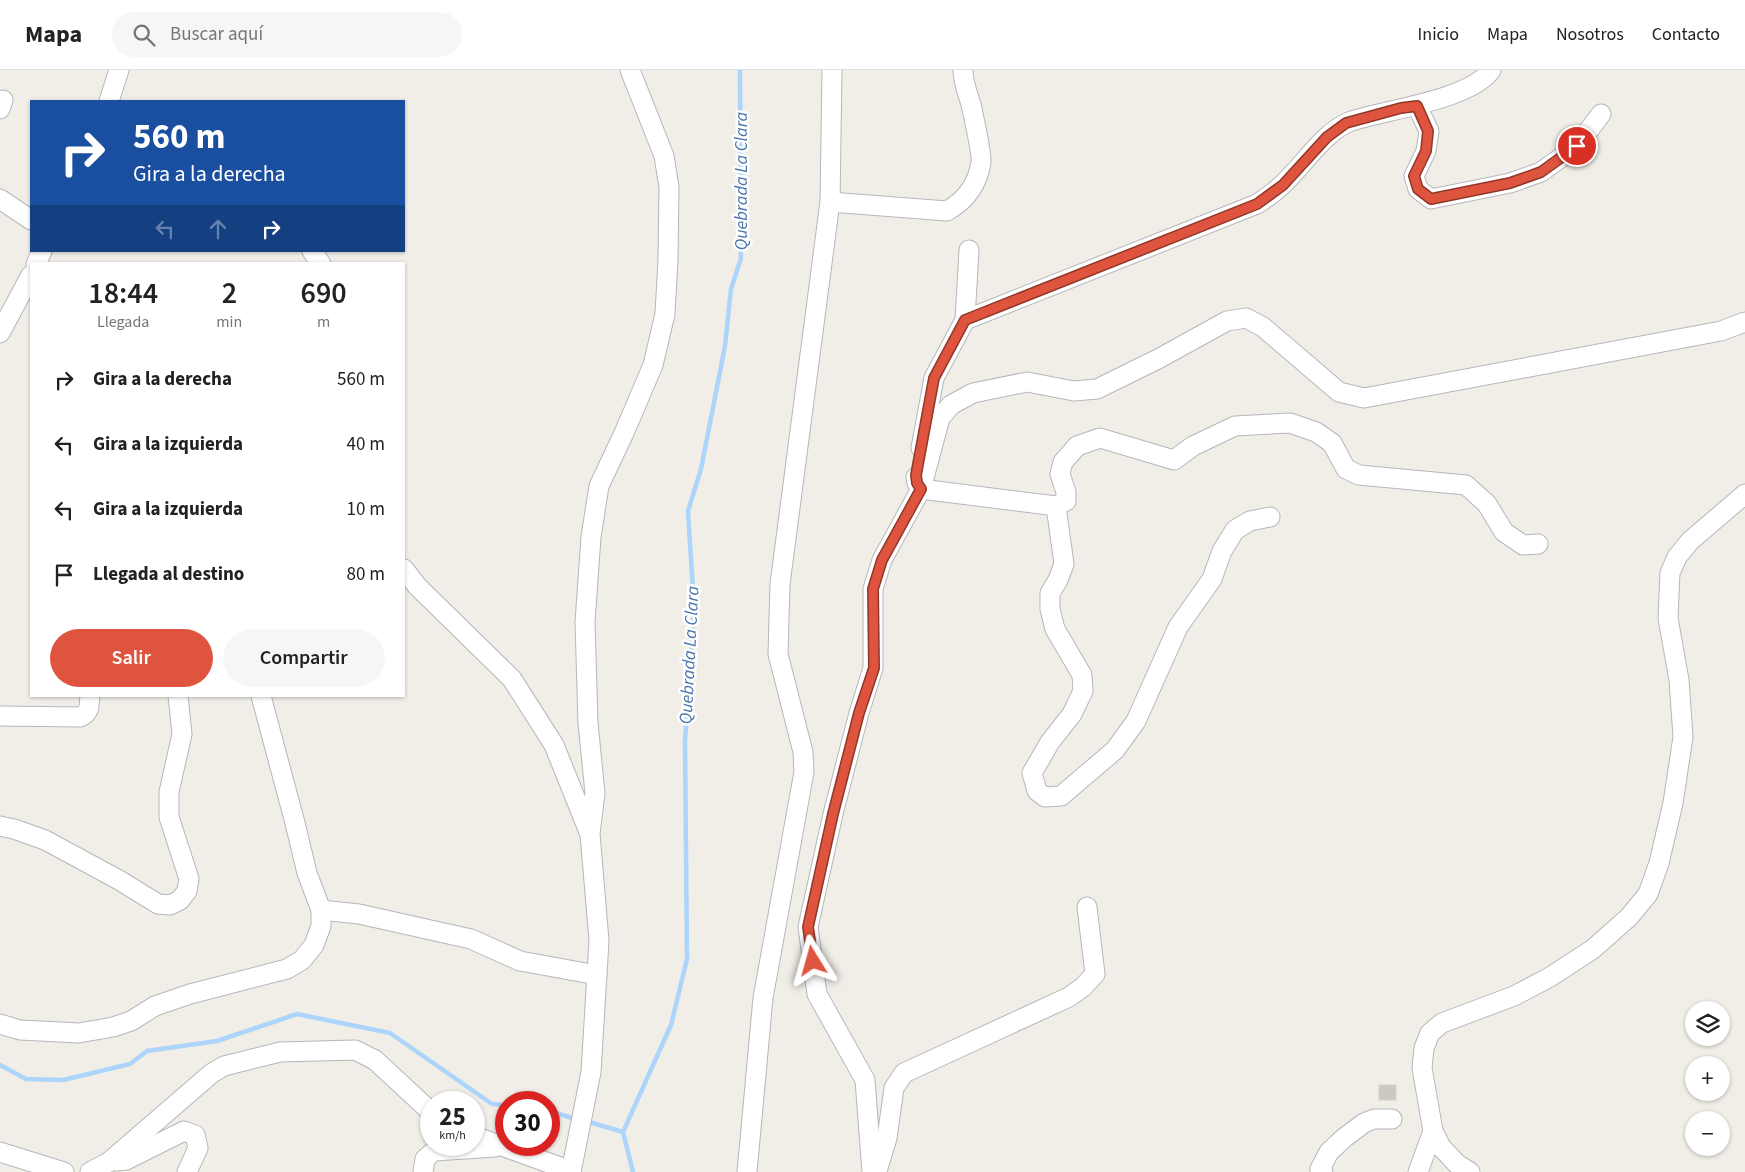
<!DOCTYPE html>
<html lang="es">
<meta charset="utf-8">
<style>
body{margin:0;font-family:"Source Sans 3",sans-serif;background:#f6f6f6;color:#222;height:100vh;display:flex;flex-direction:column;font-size:19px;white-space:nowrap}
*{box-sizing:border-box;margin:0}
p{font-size:16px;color:#767676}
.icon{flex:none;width:28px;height:28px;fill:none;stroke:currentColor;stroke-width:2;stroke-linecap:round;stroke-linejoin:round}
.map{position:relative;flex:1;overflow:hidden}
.side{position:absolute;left:30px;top:192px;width:375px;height:435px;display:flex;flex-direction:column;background:#fff;border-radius:0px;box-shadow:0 1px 4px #0004}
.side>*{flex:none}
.guide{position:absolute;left:30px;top:30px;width:375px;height:152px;border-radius:0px;box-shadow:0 1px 4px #0004;background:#1a4fa0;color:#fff;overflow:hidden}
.controls{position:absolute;left:1685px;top:931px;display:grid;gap:10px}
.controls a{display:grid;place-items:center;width:45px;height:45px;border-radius:50%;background:#fff;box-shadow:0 1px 4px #0004;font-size:25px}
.speed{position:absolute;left:420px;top:1021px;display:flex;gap:10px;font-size:25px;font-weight:700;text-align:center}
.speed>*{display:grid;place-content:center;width:65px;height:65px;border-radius:50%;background:#fff;box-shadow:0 1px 4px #0004;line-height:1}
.speed small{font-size:12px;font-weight:400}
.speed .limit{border:8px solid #d22;background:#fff;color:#111}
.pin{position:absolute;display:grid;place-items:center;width:42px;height:42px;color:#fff;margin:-21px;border:2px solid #fff;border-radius:50%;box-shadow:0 1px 5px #0007}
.me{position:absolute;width:55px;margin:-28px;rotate:352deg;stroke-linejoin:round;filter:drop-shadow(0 0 4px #0008)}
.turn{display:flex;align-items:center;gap:18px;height:105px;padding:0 20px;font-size:22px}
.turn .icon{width:65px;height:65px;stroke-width:2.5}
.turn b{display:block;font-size:35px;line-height:42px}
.lanes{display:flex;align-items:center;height:48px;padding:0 20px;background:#0003;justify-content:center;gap:25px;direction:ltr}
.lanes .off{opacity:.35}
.eta{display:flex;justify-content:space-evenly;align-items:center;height:85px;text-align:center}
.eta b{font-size:30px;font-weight:600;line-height:35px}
.cta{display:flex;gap:10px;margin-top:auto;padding:10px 20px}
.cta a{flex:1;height:58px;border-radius:30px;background:#df543e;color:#fff;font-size:20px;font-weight:600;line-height:58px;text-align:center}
.cta a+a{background:#f6f6f6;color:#222}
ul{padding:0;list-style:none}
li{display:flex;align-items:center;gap:15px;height:65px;padding:0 20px}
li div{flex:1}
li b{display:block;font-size:19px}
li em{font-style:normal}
header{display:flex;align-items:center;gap:30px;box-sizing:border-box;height:70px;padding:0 25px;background:#fff;border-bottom:1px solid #e0e0e0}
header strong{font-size:24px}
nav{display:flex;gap:28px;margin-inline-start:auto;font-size:18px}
.search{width:350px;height:45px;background:#f6f6f6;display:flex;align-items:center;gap:12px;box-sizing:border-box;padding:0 18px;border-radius:28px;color:#767676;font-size:19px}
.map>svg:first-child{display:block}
</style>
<header>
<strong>Mapa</strong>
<div class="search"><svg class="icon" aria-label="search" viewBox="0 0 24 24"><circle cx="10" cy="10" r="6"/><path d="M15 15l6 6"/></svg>Buscar aquí</div>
<nav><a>Inicio</a><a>Mapa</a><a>Nosotros</a><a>Contacto</a></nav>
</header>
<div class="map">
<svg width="1745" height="1102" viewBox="0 0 1745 1102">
<rect width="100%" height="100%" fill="#f0eee7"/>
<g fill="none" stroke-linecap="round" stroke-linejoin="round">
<g stroke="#add4fa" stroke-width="4.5">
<polyline points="0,995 26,1009 63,1010 130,994 147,981 217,971 297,944 390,963 492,1034 506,1035"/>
<polyline points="549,1041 576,1049"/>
<polyline points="586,1051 623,1062"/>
<polyline points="633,1102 623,1062 671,955 687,889 685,671 694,538 688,441 701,399 725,276 731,219 741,188 740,0"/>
</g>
</g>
<rect fill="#cbc9c4" stroke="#d4d1c6" x="1379" y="1015" width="17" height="15"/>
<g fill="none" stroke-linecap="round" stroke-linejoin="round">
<g stroke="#b4b7bb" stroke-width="21">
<g id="minor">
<polyline points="109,31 119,0"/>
<polyline points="1417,36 1429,61 1426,81 1414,106 1418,119 1431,129 1510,113 1541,102 1577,76 1601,44"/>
<polyline points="0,39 3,30"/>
<polyline points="0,129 31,150"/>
<path d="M830,132L947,141C966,130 978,114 981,92C982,83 973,44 971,34C967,22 963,12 963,0"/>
<polyline points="312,181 321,194"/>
<polyline points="36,194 42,181"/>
<path d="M965,250L1257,134C1266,128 1274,123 1282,115C1301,98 1325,61 1349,52C1383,40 1471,30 1491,0"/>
<polyline points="0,263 31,205"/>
<polyline points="921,378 934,308 965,250 969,180"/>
<polyline points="916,407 917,413 921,419 1056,436 1066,431 1066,422 1060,404 1063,392 1077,376 1100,368 1174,390 1193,376 1235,356 1290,353 1316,362 1332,373 1346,399 1359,405 1466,415 1487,434 1504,462 1523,475 1538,474"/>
<polyline points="1056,436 1064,494 1058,510 1050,523 1050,539 1055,559 1082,605 1083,621 1072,644 1050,672 1032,703 1037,721 1045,727 1061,726 1115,680 1136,651 1178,557 1212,509 1222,481 1235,460 1250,451 1270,447"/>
<polyline points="404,499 417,516 512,609 554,675 589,762"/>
<polyline points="261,626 295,753 307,803 321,840"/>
<path d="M0,646L80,647C90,643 89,636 90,626"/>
<polyline points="0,756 14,759 45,770 119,810 158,834 170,835 180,830 187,821 189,809 169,747 169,722 182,664 178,626"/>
<polyline points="0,954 20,960 79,963 113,957 131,951 155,936 190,924 287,899 302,890 314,875 321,856 321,840 359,844 471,869 520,891 597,905"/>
<polyline points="474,1066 571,1101"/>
<polyline points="0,1082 64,1102"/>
<polyline points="116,1091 126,1090 184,1061 195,1065 198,1078 187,1102"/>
<polyline points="877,1101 887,1068 894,1018 904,1003 1069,927 1083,917 1095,904 1087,837"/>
<polyline points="90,1102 109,1092 212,1003 224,996 280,982 355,980 375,990 431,1042"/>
<polyline points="423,1102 425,1089 434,1081 495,1077"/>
<polyline points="571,1102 591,1002 599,871 590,764 595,723 588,653 585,552 591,467 599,416 624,363 653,295 665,244 668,189 669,117 664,86 630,0"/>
<polyline points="747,1102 763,928 804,702 803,682 778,584 780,514 830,132 832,0"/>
<polyline points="872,1102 865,1010 817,924 808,857 833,744 859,643 873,598 873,519 882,490 921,419 940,348 951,335 973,323 1027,312 1074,321 1097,319 1158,289 1227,251 1246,248 1263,257 1339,322 1364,328 1721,261 1745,252"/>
<polyline points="1323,1102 1320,1099 1329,1082 1344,1068 1364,1053 1374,1049 1392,1049"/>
<polyline points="1418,1102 1433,1061"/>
<polyline points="1470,1102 1457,1094 1441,1077 1433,1061 1422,998 1424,978 1430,963 1442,953 1514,926 1550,907 1593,879 1629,847 1648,824 1659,793 1673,733 1683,667 1679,610 1668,548 1670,503 1677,487 1690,471 1745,424"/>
</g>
</g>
<use href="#minor" stroke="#fff" stroke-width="19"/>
</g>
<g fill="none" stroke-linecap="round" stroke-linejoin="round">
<g stroke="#913728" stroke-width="12">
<polyline id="route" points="813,891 808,857 833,744 859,643 874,598 873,519 882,490 921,419 917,413 916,405 934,308 965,250 1257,134 1283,115 1327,67 1346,53 1401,38 1417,36 1428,61 1426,81 1414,106 1418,119 1431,129 1510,113 1541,102 1577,76"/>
</g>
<use href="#route" stroke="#df543e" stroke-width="9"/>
</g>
<g text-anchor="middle" stroke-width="5" stroke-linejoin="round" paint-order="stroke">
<g font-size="18" font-style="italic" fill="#4a74ac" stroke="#fff">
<text transform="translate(741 111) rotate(-90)" y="6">Quebrada La Clara</text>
<text transform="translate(689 585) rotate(-87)" y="6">Quebrada La Clara</text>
</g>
</g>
</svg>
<div class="controls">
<a><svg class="icon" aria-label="layers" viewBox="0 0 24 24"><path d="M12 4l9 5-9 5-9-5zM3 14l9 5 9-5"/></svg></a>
<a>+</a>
<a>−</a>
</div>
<div class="speed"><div>25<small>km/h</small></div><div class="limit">30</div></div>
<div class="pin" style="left:1577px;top:76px;background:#d93025"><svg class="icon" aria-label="arrive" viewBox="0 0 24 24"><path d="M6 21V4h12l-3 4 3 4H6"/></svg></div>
<svg class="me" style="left:813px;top:891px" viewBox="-20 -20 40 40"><path d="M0-17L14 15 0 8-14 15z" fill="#df543e" stroke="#fff" stroke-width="4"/></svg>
<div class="guide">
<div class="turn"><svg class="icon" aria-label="right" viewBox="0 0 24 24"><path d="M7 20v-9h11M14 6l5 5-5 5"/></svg><div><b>560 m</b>Gira a la derecha</div></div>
<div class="lanes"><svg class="icon off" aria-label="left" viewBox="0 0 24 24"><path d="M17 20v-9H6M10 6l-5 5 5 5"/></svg><svg class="icon off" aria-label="ahead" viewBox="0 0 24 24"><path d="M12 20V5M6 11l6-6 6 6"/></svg><svg class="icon" aria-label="right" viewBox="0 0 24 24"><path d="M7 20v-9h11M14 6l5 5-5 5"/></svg></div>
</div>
<section class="side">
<div class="eta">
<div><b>18:44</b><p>Llegada</p></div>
<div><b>2</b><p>min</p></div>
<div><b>690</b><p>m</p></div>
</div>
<ul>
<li><svg class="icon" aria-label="right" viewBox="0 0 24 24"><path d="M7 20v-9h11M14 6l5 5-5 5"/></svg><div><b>Gira a la derecha</b></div><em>560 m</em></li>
<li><svg class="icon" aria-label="left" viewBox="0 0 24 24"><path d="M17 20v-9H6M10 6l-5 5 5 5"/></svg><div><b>Gira a la izquierda</b></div><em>40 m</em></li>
<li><svg class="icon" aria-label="left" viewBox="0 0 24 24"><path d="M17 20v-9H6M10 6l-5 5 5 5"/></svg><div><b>Gira a la izquierda</b></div><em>10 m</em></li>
<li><svg class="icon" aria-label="arrive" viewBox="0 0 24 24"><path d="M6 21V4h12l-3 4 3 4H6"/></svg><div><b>Llegada al destino</b></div><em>80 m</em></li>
</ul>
<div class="cta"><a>Salir</a><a>Compartir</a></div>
</section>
</div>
